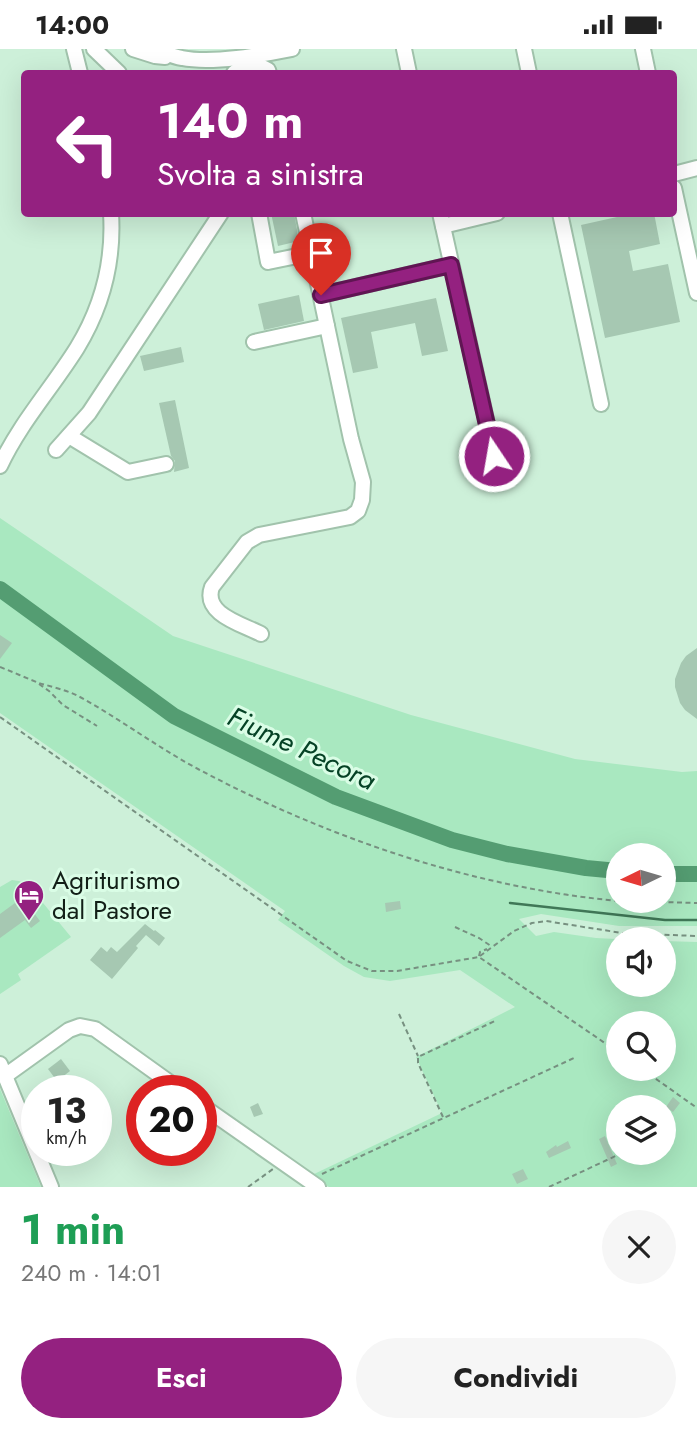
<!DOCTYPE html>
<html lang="it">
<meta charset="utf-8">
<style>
body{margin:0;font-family:Jost,sans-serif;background:#f6f6f6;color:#222;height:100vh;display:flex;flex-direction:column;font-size:26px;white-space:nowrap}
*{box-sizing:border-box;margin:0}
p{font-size:23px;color:#767676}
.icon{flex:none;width:38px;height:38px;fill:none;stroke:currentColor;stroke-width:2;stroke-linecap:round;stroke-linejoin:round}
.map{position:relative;height:1138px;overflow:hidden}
.side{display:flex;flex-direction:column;background:#fff;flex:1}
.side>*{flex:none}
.hud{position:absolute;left:21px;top:21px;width:656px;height:147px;border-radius:7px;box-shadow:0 7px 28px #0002;background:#942180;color:#fff;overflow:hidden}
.needle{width:46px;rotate:265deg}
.fabs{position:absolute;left:606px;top:794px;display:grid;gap:14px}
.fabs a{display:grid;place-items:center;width:70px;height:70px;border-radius:50%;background:#fff;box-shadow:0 7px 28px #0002;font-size:35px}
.speed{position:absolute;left:21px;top:1026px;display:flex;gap:14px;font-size:35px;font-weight:700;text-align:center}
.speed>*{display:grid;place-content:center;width:91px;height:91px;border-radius:50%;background:#fff;box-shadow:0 7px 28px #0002;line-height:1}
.speed small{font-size:18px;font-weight:400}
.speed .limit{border:10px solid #d22;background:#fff;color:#111}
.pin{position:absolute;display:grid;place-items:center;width:60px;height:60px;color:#fff;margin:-72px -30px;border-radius:50% 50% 50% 0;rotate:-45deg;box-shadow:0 0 7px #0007}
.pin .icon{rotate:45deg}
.me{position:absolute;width:77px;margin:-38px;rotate:348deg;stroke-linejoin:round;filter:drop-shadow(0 0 5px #0008)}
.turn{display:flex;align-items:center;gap:24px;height:147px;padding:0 21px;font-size:32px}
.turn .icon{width:91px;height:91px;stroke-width:2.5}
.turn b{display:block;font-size:49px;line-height:60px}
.round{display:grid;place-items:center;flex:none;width:74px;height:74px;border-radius:37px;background:#f6f6f6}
.head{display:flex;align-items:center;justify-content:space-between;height:119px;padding:0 21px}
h1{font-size:42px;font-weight:700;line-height:52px;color:#1e9e55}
.cta{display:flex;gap:14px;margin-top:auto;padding:14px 21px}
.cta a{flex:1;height:80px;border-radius:42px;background:#942180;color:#fff;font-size:28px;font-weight:700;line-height:80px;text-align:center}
.cta a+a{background:#f6f6f6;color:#222}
.status{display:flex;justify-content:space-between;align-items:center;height:49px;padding:0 35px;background:#fff;direction:ltr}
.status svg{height:19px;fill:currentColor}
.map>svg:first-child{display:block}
</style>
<div class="status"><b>14:00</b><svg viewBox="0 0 49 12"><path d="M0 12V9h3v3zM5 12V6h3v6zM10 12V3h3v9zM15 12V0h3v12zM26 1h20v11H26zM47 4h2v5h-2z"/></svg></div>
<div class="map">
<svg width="697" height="1138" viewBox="0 0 697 1138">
<rect width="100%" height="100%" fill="#cdf0d9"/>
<g fill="#a9e8c0" fill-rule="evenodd">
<path d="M0,469L173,587L411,666L575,710L682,723L697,722V877H619L541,865L519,870L536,887L554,883L596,889L635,891H618V936H663V892L697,893V1138H329L312,1126L442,1064L416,1008L515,958L460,921L390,932L364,928L344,917L278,871L285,862L0,664ZM618,807H663V852H618ZM618,975H663V1020H618ZM618,1059H663V1104H618Z"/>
<polygon points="12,831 19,832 29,837 71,888 18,925 21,931 0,945 0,838"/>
<polygon points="0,1040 41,1138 0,1138"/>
</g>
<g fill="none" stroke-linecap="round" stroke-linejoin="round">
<polyline stroke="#407757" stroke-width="2.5" points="510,854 665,871 697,871"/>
<g stroke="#549d72" stroke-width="16">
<polyline points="0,540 174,667 336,748 452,791 507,805 586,819 618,822"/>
<polyline points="663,825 697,825"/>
</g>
</g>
<g fill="#a6c8b2">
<polygon points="271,164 294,164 299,192 278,197"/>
<polygon points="635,164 654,164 660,195 629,202 633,222 668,215 680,273 605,289 581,176"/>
<polygon points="299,246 304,272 264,281 258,255"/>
<polygon points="436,249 448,302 422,307 415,274 371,283 378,319 353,324 341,269"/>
<polygon points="181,298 184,313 144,322 140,307"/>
<polygon points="175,351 189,419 174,423 175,412 171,407 159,354"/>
<polygon points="0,586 12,594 0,610"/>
<polygon points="697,599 697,670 685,661 680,654 675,638 675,630 681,614 686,607"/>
<polygon points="400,852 401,860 386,863 385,854"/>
<polygon points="15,854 19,860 27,855 40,872 31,879 25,871 0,889 0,865"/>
<polygon points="145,875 154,882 155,881 165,889 159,897 146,886 136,897 138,899 112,930 90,911 101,898 107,903 111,898 117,903"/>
<polygon points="61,1010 70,1022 57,1032 48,1020"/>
<polygon points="673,1048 680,1054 673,1063 666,1058"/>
<polygon points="258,1054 263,1065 254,1068 250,1058"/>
<polygon points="605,1087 617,1115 611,1118 599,1090"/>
<polygon points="568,1092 571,1099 549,1109 546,1103 556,1096 557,1098"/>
<polygon points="523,1120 528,1130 517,1135 512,1125"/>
</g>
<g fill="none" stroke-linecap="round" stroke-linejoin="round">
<g stroke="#a1c3ac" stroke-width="18">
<g id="minor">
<polyline points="74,0 80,24"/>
<polyline points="94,0 119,24"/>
<polyline points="133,0 155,7 165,8"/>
<path d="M156,0C164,3 173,8 182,9C213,15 261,6 292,0"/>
<polyline points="404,0 409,24"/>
<polyline points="524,0 529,24"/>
<polyline points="643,0 648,24"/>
<path d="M234,24C246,13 255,13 268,21L269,24"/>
<polyline points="674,125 697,119"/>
<polyline points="674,139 697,244"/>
<polyline points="259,164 268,213 312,204"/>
<polyline points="440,164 494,406"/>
<polyline points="560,164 601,355"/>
<polyline points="443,177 497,164"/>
<polyline points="321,246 451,216"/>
<polyline points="254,293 327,277"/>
<polyline points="69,387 128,423 166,415"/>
<polyline points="56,401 89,364 221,164"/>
<path d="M0,417C20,374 52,339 77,299C102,258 114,212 111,164"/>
<path d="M261,585C242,575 202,565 212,538L247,493L259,486L350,468L358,462L362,451L363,433L351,390L303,164"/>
<polyline points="0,1015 51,1138"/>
<polyline points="5,1027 69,981 80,977 95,980 180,1041"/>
<polyline points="201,1056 318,1138"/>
</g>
</g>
<g stroke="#779080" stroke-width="2" stroke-dasharray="5 3.5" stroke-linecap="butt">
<path d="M0,618C13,623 26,629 39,634C52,638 67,641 80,648C120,670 157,698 198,720C328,789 471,838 618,852"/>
<polyline points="39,635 49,642 63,656 97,677"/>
<polyline points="0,668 347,912 372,922 397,922 479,908 618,1003"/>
<polyline points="626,852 697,854"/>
<polyline points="455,878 479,889 491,897"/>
<polyline points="479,907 480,903 487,900"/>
<polyline points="480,907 514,882 532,874 546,872 622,884 697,887"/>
<polyline points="399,965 418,1007"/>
<polyline points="642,1020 697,1059"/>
<polyline points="443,1068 418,1014 418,1008 497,971"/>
<polyline points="663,1085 664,1085"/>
<polyline points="322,1125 574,1009"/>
<polyline points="248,1138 273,1120"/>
<polyline points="549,1138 622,1104"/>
</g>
<use href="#minor" stroke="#fff" stroke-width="14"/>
</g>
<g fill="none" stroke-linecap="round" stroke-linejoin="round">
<g stroke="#601553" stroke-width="18">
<polyline id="route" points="321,246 451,216 494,407"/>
</g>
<use href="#route" stroke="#942180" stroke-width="12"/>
</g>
<defs>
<g id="hotel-pin" transform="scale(1.575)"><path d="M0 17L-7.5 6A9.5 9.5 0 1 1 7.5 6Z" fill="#942180" stroke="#dafde6"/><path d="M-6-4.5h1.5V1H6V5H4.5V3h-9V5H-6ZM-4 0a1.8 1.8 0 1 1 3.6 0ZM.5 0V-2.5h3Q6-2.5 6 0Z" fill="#fff"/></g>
</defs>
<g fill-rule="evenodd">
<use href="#hotel-pin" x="29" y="846"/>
</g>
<g text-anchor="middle" stroke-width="6" stroke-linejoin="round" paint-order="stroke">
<g font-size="26" fill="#121f17" stroke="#dafde6" text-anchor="start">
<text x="52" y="840">Agriturismo<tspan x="52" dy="30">dal Pastore</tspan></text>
</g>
<g font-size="28" font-style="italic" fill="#054225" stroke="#dafde6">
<text transform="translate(302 699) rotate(25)" y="10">Fiume Pecora</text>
</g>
</g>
</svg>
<div class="fabs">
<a><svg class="needle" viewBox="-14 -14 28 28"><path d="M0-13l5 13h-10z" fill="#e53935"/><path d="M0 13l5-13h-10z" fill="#767676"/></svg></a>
<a><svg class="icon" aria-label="sound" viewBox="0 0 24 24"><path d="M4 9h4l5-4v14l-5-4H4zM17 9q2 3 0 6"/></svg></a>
<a><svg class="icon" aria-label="search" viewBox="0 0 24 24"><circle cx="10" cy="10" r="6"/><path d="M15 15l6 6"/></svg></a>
<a><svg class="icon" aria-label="layers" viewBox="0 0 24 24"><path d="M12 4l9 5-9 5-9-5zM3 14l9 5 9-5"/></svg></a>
</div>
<div class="speed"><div>13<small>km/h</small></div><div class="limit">20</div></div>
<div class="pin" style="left:321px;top:246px;background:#d93025"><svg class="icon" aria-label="arrive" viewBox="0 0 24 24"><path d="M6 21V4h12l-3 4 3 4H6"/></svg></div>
<svg class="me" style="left:494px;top:407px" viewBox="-20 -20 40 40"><circle r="17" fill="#942180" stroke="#fff" stroke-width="3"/><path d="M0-11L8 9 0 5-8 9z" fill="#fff"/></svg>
<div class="hud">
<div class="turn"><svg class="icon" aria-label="left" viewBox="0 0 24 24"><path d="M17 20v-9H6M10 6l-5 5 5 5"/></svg><div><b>140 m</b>Svolta a sinistra</div></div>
</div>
</div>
<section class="side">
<div class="head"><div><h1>1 min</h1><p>240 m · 14:01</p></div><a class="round"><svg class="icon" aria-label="close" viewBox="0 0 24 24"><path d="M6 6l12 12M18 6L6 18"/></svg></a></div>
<div class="cta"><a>Esci</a><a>Condividi</a></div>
</section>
